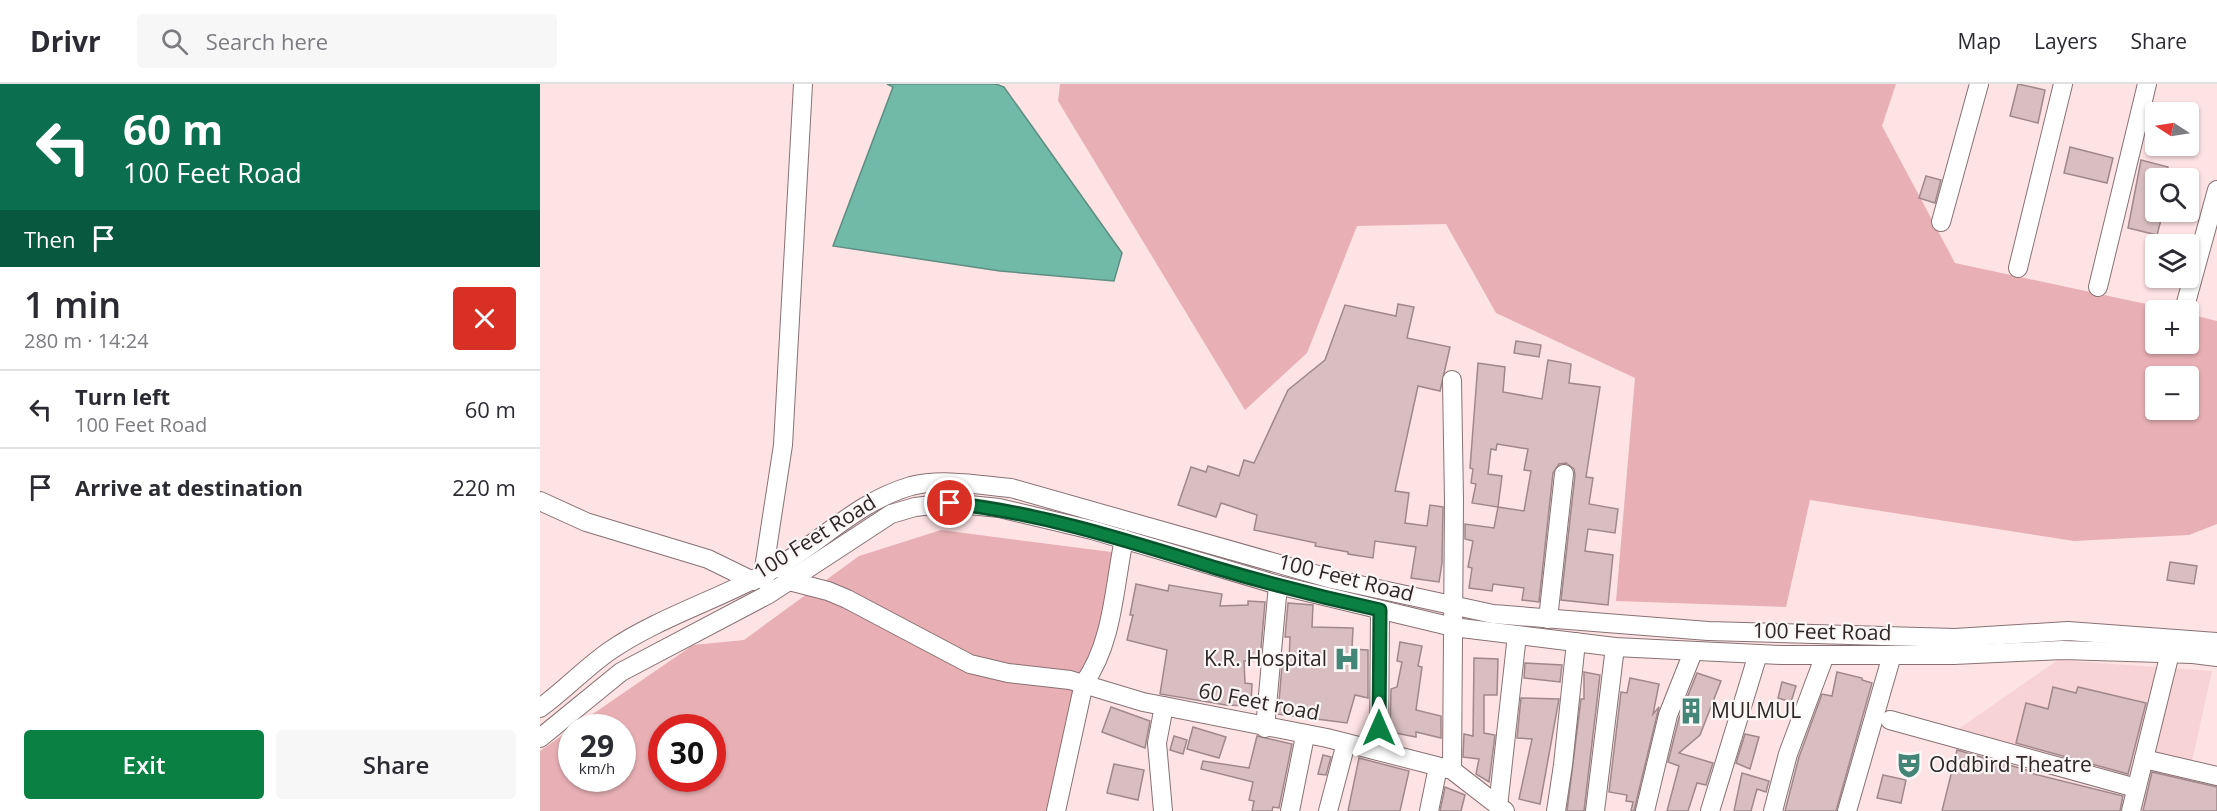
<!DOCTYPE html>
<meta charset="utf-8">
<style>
body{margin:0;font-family:"Open Sans",sans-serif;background:#f7f7f7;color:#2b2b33;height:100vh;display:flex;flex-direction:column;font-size:22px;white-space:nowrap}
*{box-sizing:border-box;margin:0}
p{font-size:20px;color:#7c7c81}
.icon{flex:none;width:33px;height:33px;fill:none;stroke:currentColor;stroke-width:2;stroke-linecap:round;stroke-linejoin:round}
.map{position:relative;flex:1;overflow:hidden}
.sheet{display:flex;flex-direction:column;background:#fff;width:540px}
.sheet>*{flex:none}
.top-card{background:#0b6e4f;color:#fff;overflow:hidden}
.needle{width:39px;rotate:282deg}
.tools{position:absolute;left:1605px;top:18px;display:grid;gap:12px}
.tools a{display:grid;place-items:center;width:54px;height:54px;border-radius:6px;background:#fff;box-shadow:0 2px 4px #0004;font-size:30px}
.speed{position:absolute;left:18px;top:630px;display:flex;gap:12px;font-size:30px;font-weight:700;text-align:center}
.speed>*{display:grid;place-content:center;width:78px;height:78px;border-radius:50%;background:#fff;box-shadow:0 2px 4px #0004;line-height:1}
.speed small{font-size:15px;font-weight:400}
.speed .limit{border:9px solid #d22;background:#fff;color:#111}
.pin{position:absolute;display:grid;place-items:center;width:51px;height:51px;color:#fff;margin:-26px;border:3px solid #fff;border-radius:50%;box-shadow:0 2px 6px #0007}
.me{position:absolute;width:66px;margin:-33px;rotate:0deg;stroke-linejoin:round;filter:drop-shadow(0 0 4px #0008)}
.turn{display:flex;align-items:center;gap:21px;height:126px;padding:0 24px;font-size:27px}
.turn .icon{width:78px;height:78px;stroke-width:2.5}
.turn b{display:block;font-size:42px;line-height:51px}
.then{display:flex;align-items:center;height:57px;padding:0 24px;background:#0003;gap:12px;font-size:22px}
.round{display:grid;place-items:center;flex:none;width:63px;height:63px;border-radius:6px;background:#f7f7f7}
.head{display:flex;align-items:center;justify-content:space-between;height:102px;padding:0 24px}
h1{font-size:36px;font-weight:600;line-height:45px}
.button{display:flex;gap:12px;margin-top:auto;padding:12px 24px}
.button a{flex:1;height:69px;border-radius:6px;background:#0b8043;color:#fff;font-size:24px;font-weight:600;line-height:69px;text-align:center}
.button a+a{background:#f7f7f7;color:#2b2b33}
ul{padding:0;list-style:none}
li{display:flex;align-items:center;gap:18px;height:78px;padding:0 24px;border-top:2px solid #e1e1e2}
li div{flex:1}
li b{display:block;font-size:22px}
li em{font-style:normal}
header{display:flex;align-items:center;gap:36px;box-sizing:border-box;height:84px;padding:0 30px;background:#fff;border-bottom:2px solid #e1e1e2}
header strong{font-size:28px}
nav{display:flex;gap:33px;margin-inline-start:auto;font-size:21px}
.search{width:420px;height:54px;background:#f7f7f7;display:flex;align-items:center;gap:15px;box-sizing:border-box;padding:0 21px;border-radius:6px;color:#7c7c81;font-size:22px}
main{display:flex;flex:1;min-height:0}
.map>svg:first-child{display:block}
</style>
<header>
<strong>Drivr</strong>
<div class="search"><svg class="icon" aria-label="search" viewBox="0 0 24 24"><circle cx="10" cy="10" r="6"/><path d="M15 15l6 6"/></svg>Search here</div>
<nav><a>Map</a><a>Layers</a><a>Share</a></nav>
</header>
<main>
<section class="sheet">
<div class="top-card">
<div class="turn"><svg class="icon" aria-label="left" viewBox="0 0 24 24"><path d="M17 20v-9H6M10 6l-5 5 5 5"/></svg><div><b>60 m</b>100 Feet Road</div></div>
<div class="then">Then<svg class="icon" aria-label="arrive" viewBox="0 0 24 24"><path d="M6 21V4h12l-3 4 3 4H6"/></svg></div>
</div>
<div class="head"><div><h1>1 min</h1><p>280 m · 14:24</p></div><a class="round" style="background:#d93025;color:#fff"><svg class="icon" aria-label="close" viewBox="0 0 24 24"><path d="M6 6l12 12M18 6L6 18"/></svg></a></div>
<ul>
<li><svg class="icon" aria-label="left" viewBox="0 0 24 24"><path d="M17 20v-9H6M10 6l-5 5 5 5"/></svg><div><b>Turn left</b><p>100 Feet Road</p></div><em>60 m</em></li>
<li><svg class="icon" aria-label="arrive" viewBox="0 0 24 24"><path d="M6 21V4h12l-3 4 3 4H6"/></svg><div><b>Arrive at destination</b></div><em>220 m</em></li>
</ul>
<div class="button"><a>Exit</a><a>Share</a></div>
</section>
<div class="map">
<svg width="1677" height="727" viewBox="0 0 1677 727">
<rect width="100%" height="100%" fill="#fee3e5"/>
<polygon fill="#f7d3d6" points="1518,576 1672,587 1641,727 1585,727 1590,706 1414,648"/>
<g fill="#e8b0b5" fill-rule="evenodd">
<path d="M520,0H1356L1342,42L1415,179L1634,226H1616V260H1648L1649,230L1677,237V440L1649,451L1534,457L1270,416L1246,523L1076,517L1095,294L956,229L906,140L817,142L767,269L705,326L518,17ZM1616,292H1648V326H1616Z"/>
<path d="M401,446L587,470L514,727H0V667L31,645L32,694H82V644L34,643L153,561L204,556L319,472ZM122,644H172V694H122Z"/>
</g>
<polygon fill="#72baa8" stroke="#5e8e81" stroke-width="1.5" points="347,0 456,0 464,3 582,169 574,197 460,187 293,162 353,3"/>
<g fill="#d8bec0" stroke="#a0888a" stroke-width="1.5" fill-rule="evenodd">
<polygon points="1478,0 1505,6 1498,39 1470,32"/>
<polygon points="1530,63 1573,74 1567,99 1524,89"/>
<polygon points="1601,76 1628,83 1625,94 1616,94 1616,128 1623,128 1617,151 1588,144"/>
<polygon points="1386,92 1401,96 1395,119 1379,114"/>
<polygon points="858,220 874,223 867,254 910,263 900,307 878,302 855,407 869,409 865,439 887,442 890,421 903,423 902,479 899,498 871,494 876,463 835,457 833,474 808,470 808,468 775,462 776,459 714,446 717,431 681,419 676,433 638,421 651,383 666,388 668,382 699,392 704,376 714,379 748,306 785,276 805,221 856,232"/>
<polygon points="976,257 1001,261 999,273 974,269"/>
<path d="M1008,276L1031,280L1029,299L1060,303L1046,393L1053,394L1049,420L1078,425L1075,449L1048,445L1045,467L1073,471L1068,521L1021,516L1035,391L1034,385L1026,379L1019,380L1013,389L999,518L982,516L984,504L953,500L952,507L929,504L932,484L928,483L933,457L925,455V440L954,444L958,423L932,419L936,400L931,399L933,385L930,384L938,279L965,283L963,308L1002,315ZM957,360L988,365L984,386L991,387L984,427L958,423L962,392L948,390L951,365L956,366Z"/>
<polygon points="1630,478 1657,482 1654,500 1627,496"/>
<polygon points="596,500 628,507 629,501 682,510 680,522 708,521 708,517 725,518 720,576 704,577 705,599 712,600 711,622 686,621 620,610 627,566 587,556 593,531 590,531"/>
<polygon points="748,519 773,521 772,543 813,544 812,565 828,566 828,614 815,611 807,639 738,630 742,581 749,580 750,553 745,553"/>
<polygon points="860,558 882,562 878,582 882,583 876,626 901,632 901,654 876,648 876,653 850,648 851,605 857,603 862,578 857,577"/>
<polygon points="934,574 958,575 957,611 944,611 944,649 955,651 949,698 936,690 939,675 923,673 924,650 933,652"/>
<polygon points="985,579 1022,581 1020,598 984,594"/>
<polygon points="1044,588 1060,591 1044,727 1027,727 1041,615 1044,615"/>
<polygon points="1297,588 1322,594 1322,596 1332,599 1296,727 1245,727 1259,673 1282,610 1292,612"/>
<polygon points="1157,589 1181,597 1160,651 1139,669 1173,679 1166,701 1157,699 1148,727 1127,727 1139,682 1128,678 1139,634"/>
<polygon points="1090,594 1119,600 1113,630 1119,623 1094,727 1091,727 1093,718 1086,717 1087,711 1069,708 1081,608 1087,609"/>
<polygon points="1242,598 1256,602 1251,618 1238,614"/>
<polygon points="1513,603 1536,609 1538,603 1606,619 1588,690 1476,659 1486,619 1508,625"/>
<polygon points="981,614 1019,615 1000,720 979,715 992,655 977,654"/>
<polygon points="571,623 610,637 605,664 562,648"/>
<polygon points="653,643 686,653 679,674 647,665"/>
<polygon points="1205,650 1219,653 1210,685 1196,679"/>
<polygon points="634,652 647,656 643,670 630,666"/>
<polygon points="717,652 752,660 739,724 733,723 732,727 712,727 714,717 709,716 713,698 661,685 663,677 709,684"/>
<polygon points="1417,666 1490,687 1490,689 1583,712 1580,727 1402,727"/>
<polygon points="783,671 791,673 786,691 778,690"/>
<polygon points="819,674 869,687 860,727 808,727"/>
<polygon points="574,680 604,686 598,716 567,709"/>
<polygon points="1612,688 1677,703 1677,727 1603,727"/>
<polygon points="1202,689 1229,697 1226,708 1217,705 1211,727 1194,727"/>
<polygon points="1343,691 1366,696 1361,719 1337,714"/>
<polygon points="905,703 925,711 921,727 900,727"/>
</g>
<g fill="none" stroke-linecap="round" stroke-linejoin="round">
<g stroke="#887173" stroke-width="20">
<g id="minor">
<polyline points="1401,138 1439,0"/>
<polyline points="1478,184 1523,0"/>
<polyline points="1558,203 1607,0"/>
<polyline points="1644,226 1677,106"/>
<polyline points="912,296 914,417 912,686"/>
<polyline points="0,417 46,438 168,475 213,497"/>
<polyline points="247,493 249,497 288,507 307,515 430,580 468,589 530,596 603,618 787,654 912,686 965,727"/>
<polyline points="225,497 223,491 243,361 263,0"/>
<polyline points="1008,535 1024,390"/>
<path d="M0,624C25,606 46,583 71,566C121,532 186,513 239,482C284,455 319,417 371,402C402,394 439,401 471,404L792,495L953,530L1168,547L1415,554L1528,547L1677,558"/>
<polyline points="1350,636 1596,704"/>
<polyline points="725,644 738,501"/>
<polyline points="0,654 81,588 229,510 351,430 375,423 410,419 459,424 552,446 738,501 913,543 1075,563 1241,571 1414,571 1522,566 1653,570 1677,573"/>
<polyline points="839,667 840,527"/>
<polyline points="1604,675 1677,692"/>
<polyline points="958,723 977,551"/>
<path d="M516,727L544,599C573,559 574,503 584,455"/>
<polyline points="623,727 617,659 624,622"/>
<polyline points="750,727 765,652"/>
<polyline points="788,727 806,659"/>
<polyline points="889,727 898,683"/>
<polyline points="1016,727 1023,681 1036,558"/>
<polyline points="1055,727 1075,563"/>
<polyline points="1105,727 1128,631 1153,568"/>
<polyline points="1170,727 1218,570"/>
<polyline points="1233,727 1248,670 1285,571"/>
<polyline points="1307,727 1352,571"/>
<polyline points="1591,727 1630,569"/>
</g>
</g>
<use href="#minor" stroke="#fff" stroke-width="18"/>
</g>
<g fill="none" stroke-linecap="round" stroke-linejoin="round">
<g stroke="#07532c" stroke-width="15">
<path id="route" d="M410,419C502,429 588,457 676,484C730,500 785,514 840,526L839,644"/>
</g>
<use href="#route" stroke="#0b8043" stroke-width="10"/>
</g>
<defs>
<g id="hospital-bare" transform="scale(2.07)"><path d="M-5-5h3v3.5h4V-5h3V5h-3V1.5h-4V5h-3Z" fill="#438576" stroke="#fcf6f7" stroke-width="2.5" paint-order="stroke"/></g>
<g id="building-bare" transform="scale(2.07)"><path d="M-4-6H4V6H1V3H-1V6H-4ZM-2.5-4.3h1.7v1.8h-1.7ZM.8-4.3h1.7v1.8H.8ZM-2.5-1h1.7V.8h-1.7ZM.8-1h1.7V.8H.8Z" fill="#438576" stroke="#fcf6f7" stroke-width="2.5" paint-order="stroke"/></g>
<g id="theatre-bare" transform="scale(2.07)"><path d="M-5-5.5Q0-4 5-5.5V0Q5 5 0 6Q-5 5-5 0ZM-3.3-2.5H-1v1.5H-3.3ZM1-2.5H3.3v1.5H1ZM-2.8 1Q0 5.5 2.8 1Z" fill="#438576" stroke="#fcf6f7" stroke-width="2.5" paint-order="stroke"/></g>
</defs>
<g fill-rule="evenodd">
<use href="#hospital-bare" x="807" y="575"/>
<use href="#building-bare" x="1151" y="627"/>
<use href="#theatre-bare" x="1369" y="681"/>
</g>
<g text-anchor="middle" stroke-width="4.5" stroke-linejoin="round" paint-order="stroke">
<g font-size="21" fill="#2f2626" stroke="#fcf6f7">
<text transform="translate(275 453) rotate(-32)" y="7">100 Feet Road</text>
<text transform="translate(806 494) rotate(14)" y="7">100 Feet Road</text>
<text transform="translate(1282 548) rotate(1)" y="7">100 Feet Road</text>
<text transform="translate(719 618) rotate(11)" y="7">60 Feet road</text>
</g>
<g font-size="21" fill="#2f2626" stroke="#fcf6f7" text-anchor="start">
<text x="787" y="582" text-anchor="end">K.R. Hospital</text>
<text x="1171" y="634">MULMUL</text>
<text x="1389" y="688">Oddbird Theatre</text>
</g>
</g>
</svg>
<div class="tools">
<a><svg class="needle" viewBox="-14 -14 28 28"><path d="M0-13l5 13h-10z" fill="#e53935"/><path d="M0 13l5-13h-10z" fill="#7c7c81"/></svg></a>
<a><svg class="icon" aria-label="search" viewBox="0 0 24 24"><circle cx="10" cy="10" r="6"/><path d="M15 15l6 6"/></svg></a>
<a><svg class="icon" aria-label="layers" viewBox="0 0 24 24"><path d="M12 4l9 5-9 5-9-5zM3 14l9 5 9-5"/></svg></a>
<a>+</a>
<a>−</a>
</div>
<div class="speed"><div>29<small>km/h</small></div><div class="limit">30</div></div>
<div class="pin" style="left:410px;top:419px;background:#d93025"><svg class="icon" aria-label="arrive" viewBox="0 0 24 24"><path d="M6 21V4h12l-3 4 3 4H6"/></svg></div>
<svg class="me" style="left:839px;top:644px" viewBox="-20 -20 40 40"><path d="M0-17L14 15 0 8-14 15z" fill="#0b8043" stroke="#fff" stroke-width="4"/></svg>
</div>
</main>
